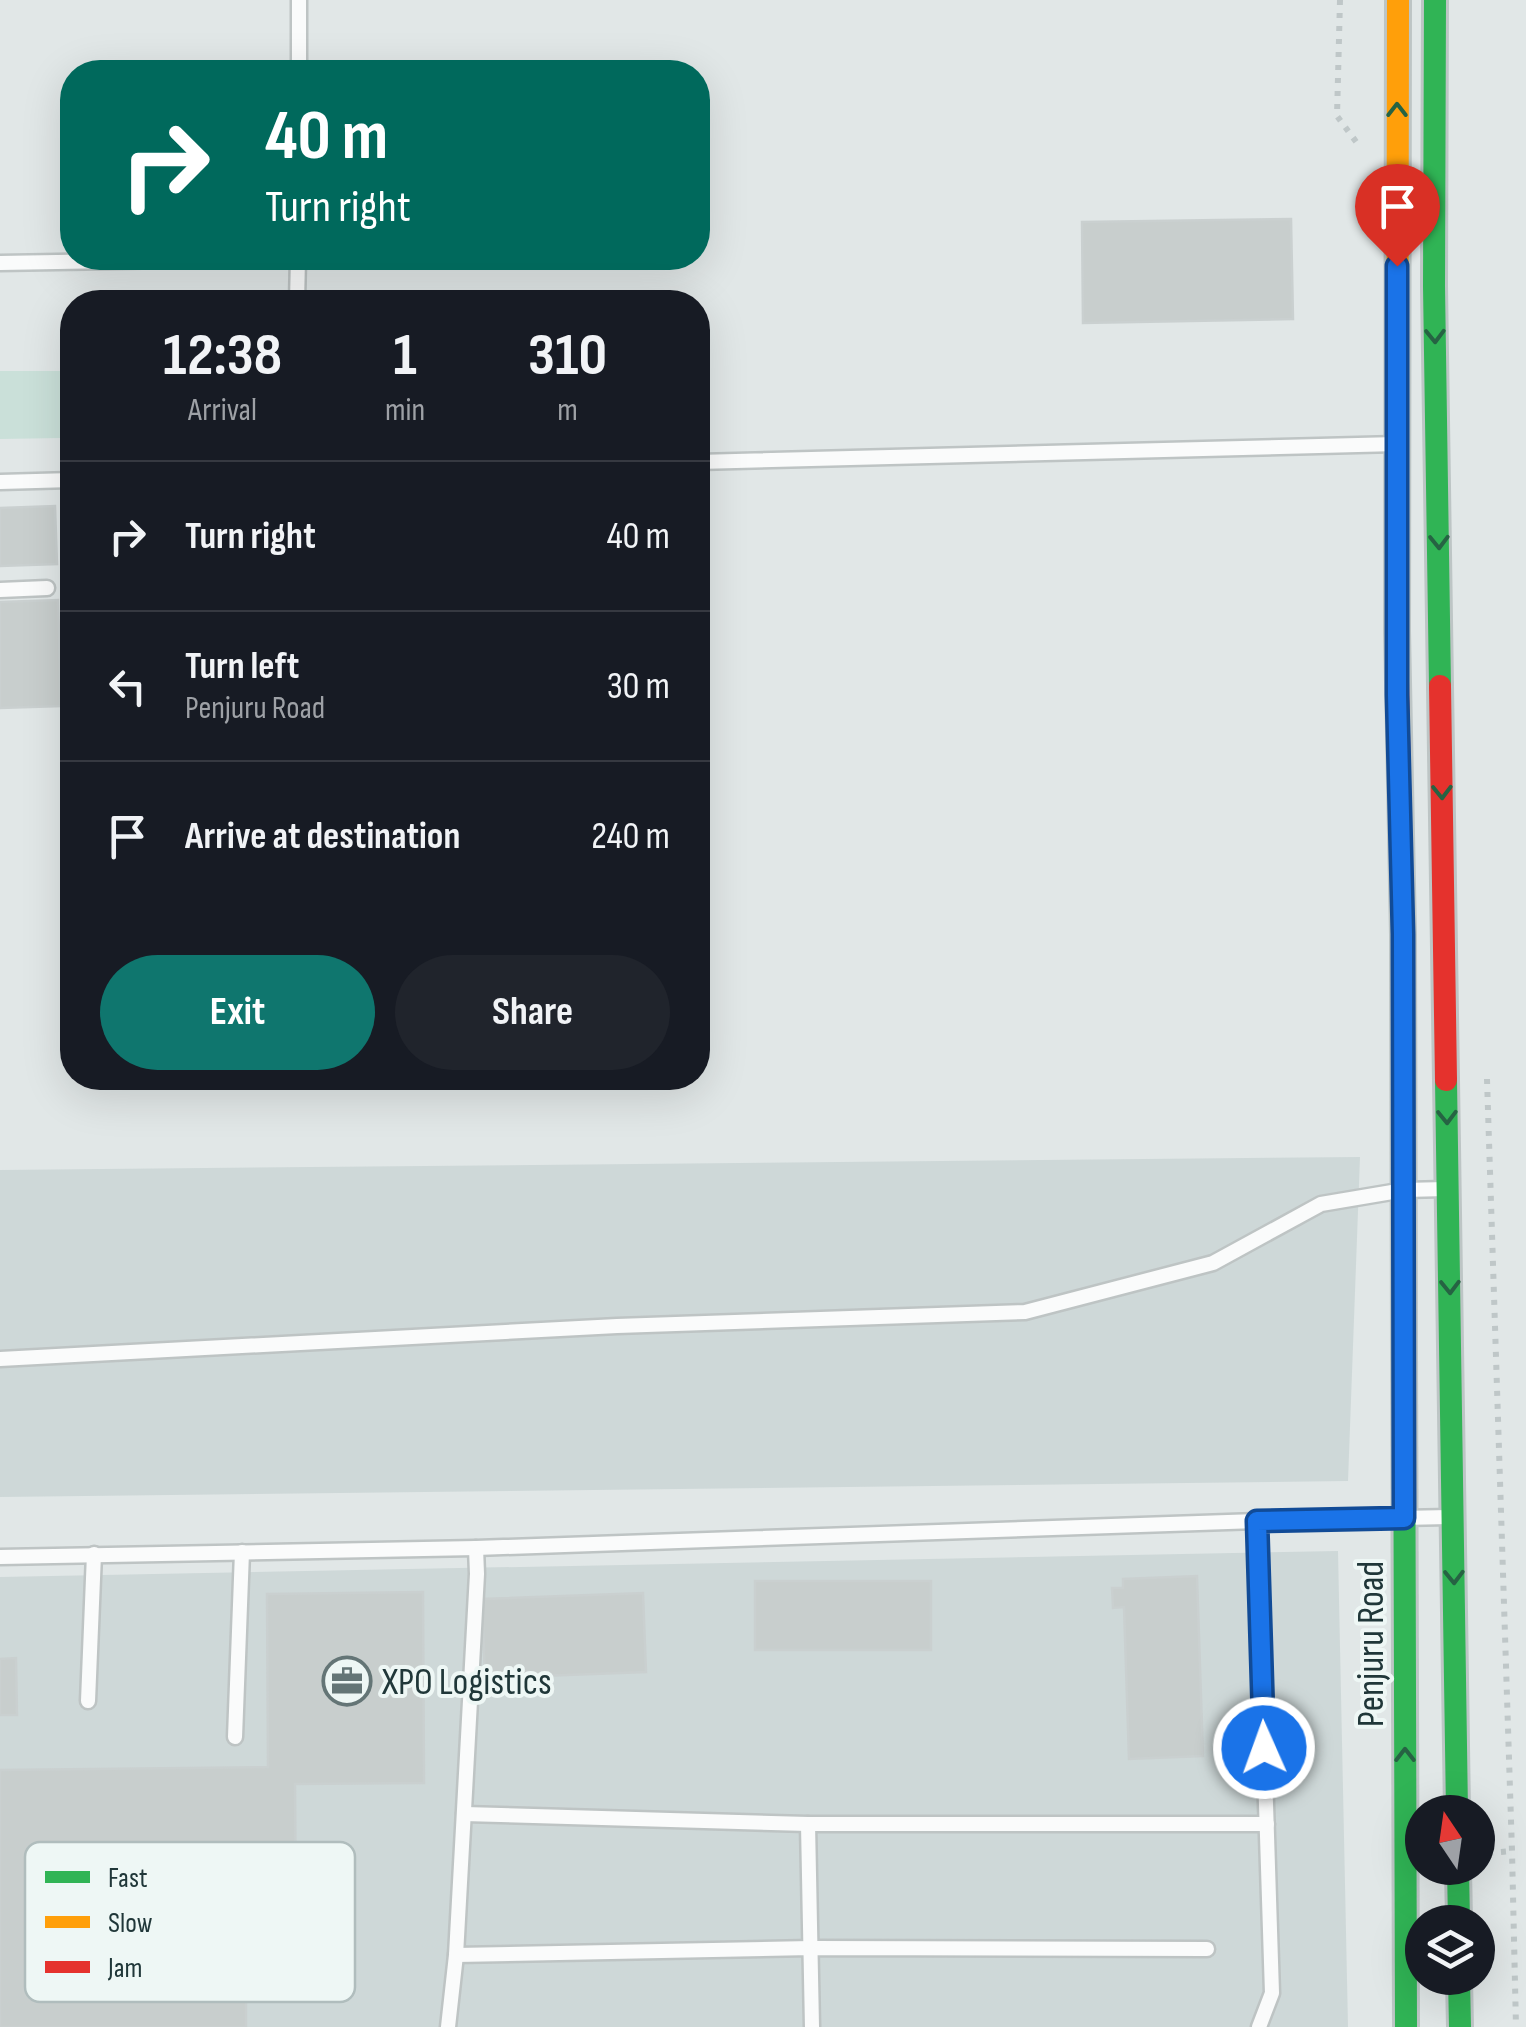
<!DOCTYPE html>
<style>
body{margin:0;font-family:"Sofia Sans Condensed",sans-serif;background:#20242c;color:#f1f3f6;height:100vh;display:flex;flex-direction:column;font-size:38px;white-space:nowrap}
*{box-sizing:border-box;margin:0}
p{font-size:32px;color:#9ea1a6}
.icon{flex:none;width:55px;height:55px;fill:none;stroke:currentColor;stroke-width:2;stroke-linecap:round;stroke-linejoin:round}
.map{position:relative;flex:1;overflow:hidden}
.details{position:absolute;left:60px;top:290px;width:650px;height:800px;display:flex;flex-direction:column;background:#171b24;border-radius:40px;box-shadow:0 10px 40px #0002}
.details>*{flex:none}
.guide{position:absolute;left:60px;top:60px;width:650px;height:210px;border-radius:40px;box-shadow:0 10px 40px #0002;background:#00695c;color:#fff;overflow:hidden}
.needle{width:65px;rotate:347deg}
.controls{position:absolute;left:1405px;top:1795px;display:grid;gap:20px}
.controls a{display:grid;place-items:center;width:90px;height:90px;border-radius:50%;background:#171b24;box-shadow:0 10px 40px #0002;font-size:50px}
.pin{position:absolute;display:grid;place-items:center;width:85px;height:85px;color:#fff;margin:-102px -42px;border-radius:50% 50% 50% 0;rotate:-45deg;box-shadow:0 0 10px #0007}
.pin .icon{rotate:45deg}
.me{position:absolute;width:110px;margin:-55px;rotate:358deg;stroke-linejoin:round;filter:drop-shadow(0 0 8px #0008)}
.turn{display:flex;align-items:center;gap:35px;height:210px;padding:0 40px;font-size:45px}
.turn .icon{width:130px;height:130px;stroke-width:2.5}
.turn b{display:block;font-size:70px;line-height:85px}
.eta{display:flex;justify-content:space-evenly;align-items:center;height:170px;text-align:center}
.eta b{font-size:60px;font-weight:700;line-height:70px}
.cta{display:flex;gap:20px;margin-top:auto;padding:20px 40px}
.cta a{flex:1;height:115px;border-radius:60px;background:#0f766e;color:#fff;font-size:40px;font-weight:700;line-height:115px;text-align:center}
.cta a+a{background:#20242c;color:#f1f3f6}
ul{padding:0;list-style:none}
li{display:flex;align-items:center;gap:30px;height:150px;padding:0 40px;border-top:2px solid #363941}
li div{flex:1}
li b{display:block;font-size:38px}
li em{font-style:normal}
.map>svg:first-child{display:block}
</style>
<div class="map">
<svg width="1526" height="2027" viewBox="0 0 1526 2027">
<rect width="100%" height="100%" fill="#e1e7e7"/>
<g fill="#ced8d8">
<polygon points="1360,1157 1348,1481 0,1497 0,1170"/>
<polygon points="1338,1551 1348,2027 0,2027 0,1577"/>
</g>
<polygon fill="#cae0d9" points="0,371 64,371 61,438 0,439"/>
<g fill="#c8cecd" stroke="#cad0d0" stroke-width="2.5">
<polygon points="1291,219 1293,319 1083,323 1082,222"/>
<polygon points="55,506 57,564 0,566 0,508"/>
<polygon points="58,600 61,706 0,708 0,602"/>
<polygon points="1197,1576 1203,1756 1129,1759 1124,1607 1113,1608 1112,1588 1123,1588 1123,1579"/>
<rect x="755" y="1581" width="176" height="69"/>
<polygon points="423,1592 424,1783 295,1784 296,1922 246,1922 246,2027 0,2027 0,1770 268,1767 267,1594"/>
<polygon points="643,1593 646,1672 485,1678 482,1599"/>
<polygon points="16,1658 17,1715 0,1715 0,1659"/>
</g>
<g fill="none" stroke-linecap="round" stroke-linejoin="round">
<g stroke="#bec4c4" stroke-width="19">
<g id="lane">
<polyline points="299,72 299,0"/>
<polyline points="0,263 285,258"/>
<polyline points="297,302 298,258"/>
<polyline points="698,462 1397,444"/>
<polyline points="0,482 72,480"/>
<polyline points="0,590 47,588"/>
<polyline points="0,1359 617,1326 1025,1312 1213,1263 1321,1204 1404,1190 1446,1189"/>
<polyline points="1257,1521 1272,1993 1259,2027"/>
<polyline points="0,1557 476,1548 1257,1521 1449,1517"/>
<polyline points="88,1701 94,1554"/>
<polyline points="235,1737 242,1552"/>
<polyline points="464,1814 808,1824 1267,1824"/>
<polyline points="808,1824 812,2027"/>
<polyline points="456,1955 811,1948 1207,1949"/>
<polyline points="448,2027 456,1955 477,1574 476,1548"/>
</g>
</g>
<g stroke="#bdc5c5" stroke-width="28">
<g id="fast">
<polyline points="1435,0 1434,286 1440,686"/>
<polyline points="1446,1080 1457,1812"/>
<polyline points="1404,1351 1406,2027"/>
<polyline points="1458,1868 1459,1922"/>
<polyline points="1459,1978 1460,2027"/>
</g>
</g>
<g stroke="#bdc5c5" stroke-width="28">
<polyline id="slow" points="1397,631 1398,0"/>
</g>
<g stroke="#bdc5c5" stroke-width="28">
<g id="jam">
<polyline points="1397,631 1403,935 1404,1351"/>
<polyline points="1440,686 1446,1080"/>
</g>
</g>
<g stroke="#bfc7c8" stroke-width="6" stroke-dasharray="5 8" stroke-linecap="butt">
<polyline points="1340,0 1337,116 1360,147"/>
<polyline points="1487,1079 1512,1851 1516,2027"/>
<polyline points="1488,1853 1512,1851"/>
</g>
<use href="#lane" stroke="#fafbfb" stroke-width="14"/>
<use href="#fast" stroke="#30b455" stroke-width="22"/>
<use href="#slow" stroke="#ff9f0a" stroke-width="22"/>
<use href="#jam" stroke="#e5322d" stroke-width="22"/>
</g>
<defs><path id="oneway-chevron" d="M-2-3.5L2.5 0L-2 3.5" fill="none" stroke-width="1.6" stroke-linecap="round" stroke-linejoin="round" transform="scale(2.5)"/></defs>
<g stroke="#266343">
<use href="#oneway-chevron" transform="translate(1397 110) rotate(-90)"/>
<use href="#oneway-chevron" transform="translate(1435 336) rotate(89)"/>
<use href="#oneway-chevron" transform="translate(1439 542) rotate(89)"/>
<use href="#oneway-chevron" transform="translate(1442 792) rotate(89)"/>
<use href="#oneway-chevron" transform="translate(1447 1117) rotate(89)"/>
<use href="#oneway-chevron" transform="translate(1450 1287) rotate(89)"/>
<use href="#oneway-chevron" transform="translate(1454 1577) rotate(89)"/>
<use href="#oneway-chevron" transform="translate(1405 1755) rotate(-90)"/>
</g>
<g fill="none" stroke-linecap="round" stroke-linejoin="round">
<g stroke="#114b97" stroke-width="25">
<polyline id="route" points="1264,1748 1257,1521 1404,1518 1403,934 1397,695 1397,266"/>
</g>
<use href="#route" stroke="#1a73e8" stroke-width="18"/>
</g>
<defs>
<g id="office-ring" transform="scale(2.5)"><circle r="9.5" fill="#eef7f5" stroke="#647576" stroke-width="1.5"/><path d="M-6-3h4V-5.5h4V-3h4V5H-6ZM-1-4.5V-3h2v-1.5ZM-6 0V1H6V0Z" fill="#647576"/></g>
</defs>
<g fill-rule="evenodd">
<use href="#office-ring" x="347" y="1681"/>
</g>
<g text-anchor="middle" stroke-width="8" stroke-linejoin="round" paint-order="stroke">
<g font-size="38" fill="#203739" stroke="#eef7f5">
<text transform="translate(1370 1644) rotate(-90)" y="13">Penjuru Road</text>
</g>
<g font-size="38" fill="#203739" stroke="#eef7f5" text-anchor="start">
<text x="382" y="1694">XPO Logistics</text>
</g>
</g>
<rect x="25" y="1842" width="330" height="160" rx="15" fill="#eef7f5" stroke="#b0bdbd" stroke-width="2.5"/>
<rect x="45" y="1871" width="45" height="12" fill="#30b455"/>
<rect x="45" y="1916" width="45" height="12" fill="#ff9f0a"/>
<rect x="45" y="1961" width="45" height="12" fill="#e5322d"/>
<g font-size="28" fill="#203739">
<text x="108" y="1887">Fast</text>
<text x="108" y="1932">Slow</text>
<text x="108" y="1977">Jam</text>
</g>
</svg>
<div class="controls">
<a><svg class="needle" viewBox="-14 -14 28 28"><path d="M0-13l5 13h-10z" fill="#e53935"/><path d="M0 13l5-13h-10z" fill="#9ea1a6"/></svg></a>
<a><svg class="icon" aria-label="layers" viewBox="0 0 24 24"><path d="M12 4l9 5-9 5-9-5zM3 14l9 5 9-5"/></svg></a>
</div>
<div class="pin" style="left:1397px;top:266px;background:#d93025"><svg class="icon" aria-label="arrive" viewBox="0 0 24 24"><path d="M6 21V4h12l-3 4 3 4H6"/></svg></div>
<svg class="me" style="left:1264px;top:1748px" viewBox="-20 -20 40 40"><circle r="17" fill="#1a73e8" stroke="#fff" stroke-width="3"/><path d="M0-11L8 9 0 5-8 9z" fill="#fff"/></svg>
<div class="guide">
<div class="turn"><svg class="icon" aria-label="right" viewBox="0 0 24 24"><path d="M7 20v-9h11M14 6l5 5-5 5"/></svg><div><b>40 m</b>Turn right</div></div>
</div>
<section class="details">
<div class="eta">
<div><b>12:38</b><p>Arrival</p></div>
<div><b>1</b><p>min</p></div>
<div><b>310</b><p>m</p></div>
</div>
<ul>
<li><svg class="icon" aria-label="right" viewBox="0 0 24 24"><path d="M7 20v-9h11M14 6l5 5-5 5"/></svg><div><b>Turn right</b></div><em>40 m</em></li>
<li><svg class="icon" aria-label="left" viewBox="0 0 24 24"><path d="M17 20v-9H6M10 6l-5 5 5 5"/></svg><div><b>Turn left</b><p>Penjuru Road</p></div><em>30 m</em></li>
<li><svg class="icon" aria-label="arrive" viewBox="0 0 24 24"><path d="M6 21V4h12l-3 4 3 4H6"/></svg><div><b>Arrive at destination</b></div><em>240 m</em></li>
</ul>
<div class="cta"><a>Exit</a><a>Share</a></div>
</section>
</div>
